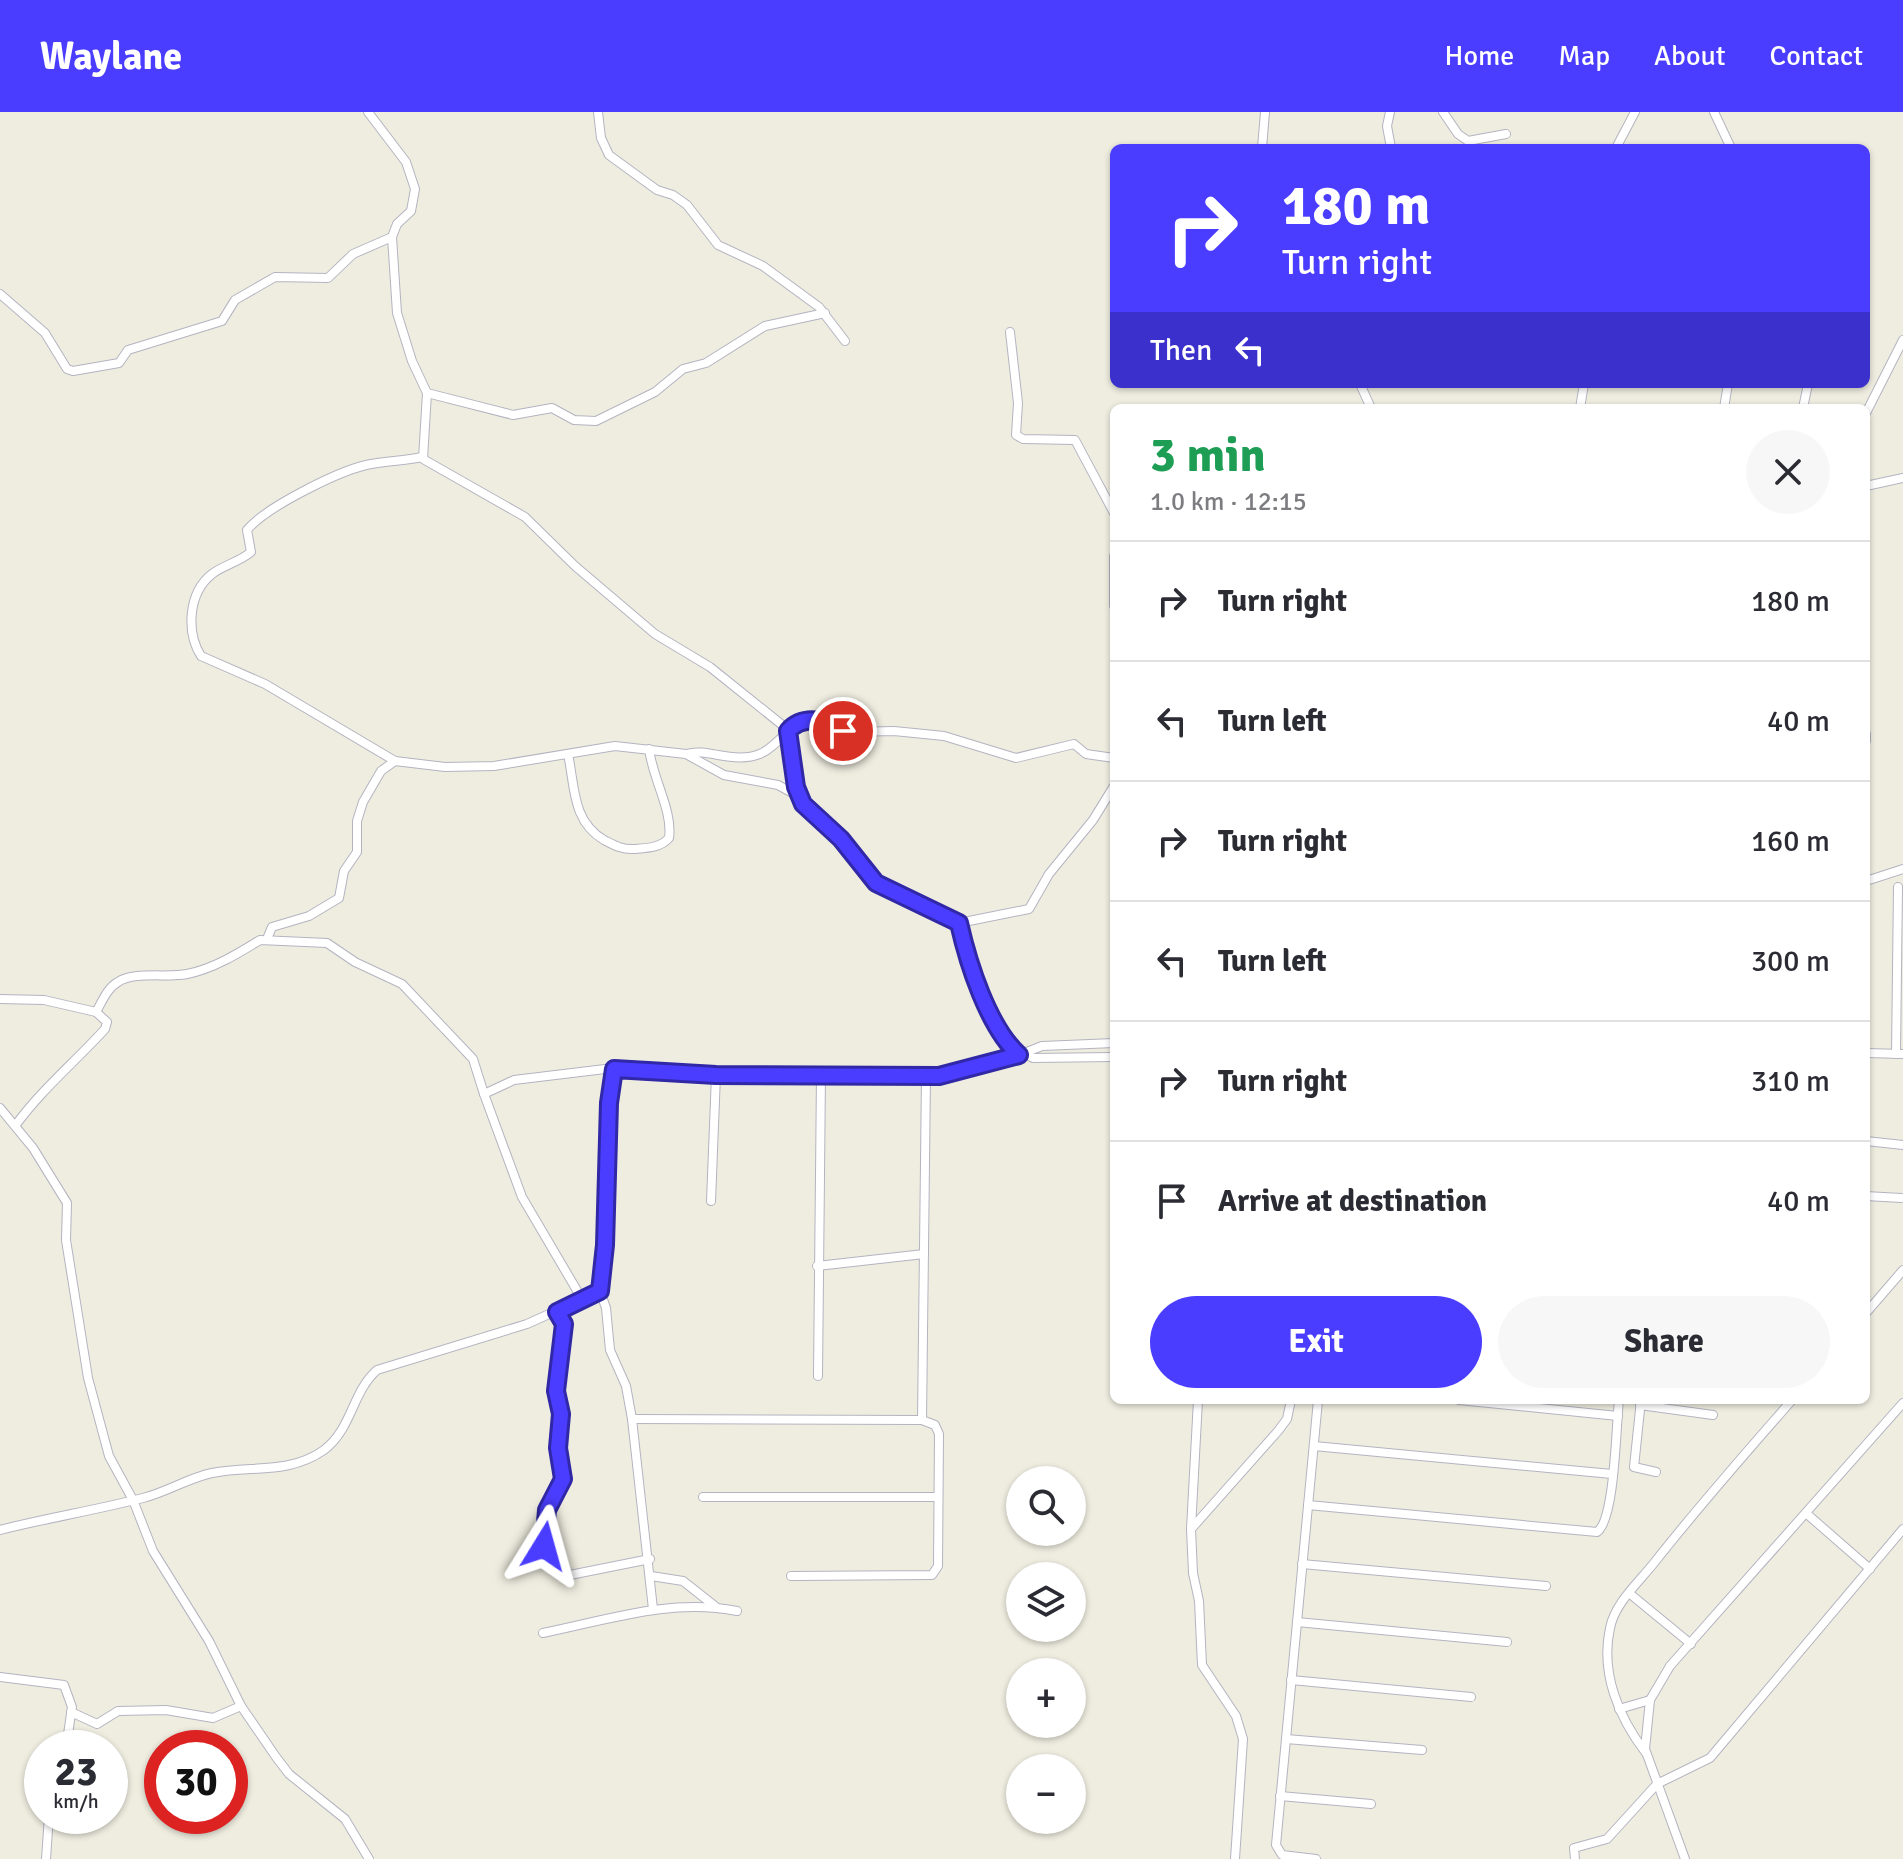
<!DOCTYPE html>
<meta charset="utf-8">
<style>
body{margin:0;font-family:Signika,sans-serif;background:#f7f7f7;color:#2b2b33;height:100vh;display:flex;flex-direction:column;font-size:30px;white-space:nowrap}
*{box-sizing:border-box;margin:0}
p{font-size:26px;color:#7c7c81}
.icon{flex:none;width:44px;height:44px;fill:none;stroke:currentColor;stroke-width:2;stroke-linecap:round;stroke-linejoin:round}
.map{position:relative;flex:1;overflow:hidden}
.side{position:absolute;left:1110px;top:292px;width:760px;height:1000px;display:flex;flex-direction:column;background:#fff;border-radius:12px;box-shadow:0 2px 6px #0004}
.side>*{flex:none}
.hud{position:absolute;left:1110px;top:32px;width:760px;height:244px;border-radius:12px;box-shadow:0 2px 6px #0004;background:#4a3dff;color:#fff;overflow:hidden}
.controls{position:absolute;left:1006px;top:1354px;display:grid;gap:16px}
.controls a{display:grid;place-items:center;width:80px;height:80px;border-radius:50%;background:#fff;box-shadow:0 2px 6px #0004;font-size:40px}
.speed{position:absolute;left:24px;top:1618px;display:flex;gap:16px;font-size:40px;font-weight:700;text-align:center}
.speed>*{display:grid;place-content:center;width:104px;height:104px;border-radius:50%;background:#fff;box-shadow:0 2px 6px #0004;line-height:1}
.speed small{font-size:20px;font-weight:400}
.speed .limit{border:12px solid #d22;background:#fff;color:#111}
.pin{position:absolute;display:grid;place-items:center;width:68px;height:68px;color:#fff;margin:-34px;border:4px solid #fff;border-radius:50%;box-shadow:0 2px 8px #0007}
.me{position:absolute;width:88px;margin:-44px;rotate:8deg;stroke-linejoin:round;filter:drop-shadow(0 0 6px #0008)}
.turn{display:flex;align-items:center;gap:28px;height:168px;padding:0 40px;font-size:36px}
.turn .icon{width:104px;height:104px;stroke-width:2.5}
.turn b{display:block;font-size:56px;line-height:68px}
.then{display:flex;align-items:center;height:76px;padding:0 40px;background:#0003;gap:16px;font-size:30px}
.round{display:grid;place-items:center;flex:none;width:84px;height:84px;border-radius:42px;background:#f7f7f7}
.overview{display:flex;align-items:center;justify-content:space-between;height:136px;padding:0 40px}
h1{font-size:48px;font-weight:700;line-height:60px;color:#1e9e55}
.primary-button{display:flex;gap:16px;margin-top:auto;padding:16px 40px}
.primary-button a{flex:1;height:92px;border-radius:48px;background:#4a3dff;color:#fff;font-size:32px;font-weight:700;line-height:92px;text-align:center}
.primary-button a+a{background:#f7f7f7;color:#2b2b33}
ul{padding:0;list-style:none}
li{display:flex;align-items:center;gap:24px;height:120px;padding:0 40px;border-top:2px solid #e1e1e2}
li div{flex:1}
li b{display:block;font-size:30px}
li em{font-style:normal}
header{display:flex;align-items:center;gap:48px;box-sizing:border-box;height:112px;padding:0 40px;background:#4a3dff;color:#fff}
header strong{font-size:38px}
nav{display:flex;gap:44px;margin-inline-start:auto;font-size:28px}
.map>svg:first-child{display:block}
</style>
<header>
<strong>Waylane</strong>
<nav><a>Home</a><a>Map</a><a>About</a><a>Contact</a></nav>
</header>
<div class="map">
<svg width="1903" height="1747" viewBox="0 0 1903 1747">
<rect width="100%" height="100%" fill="#efede0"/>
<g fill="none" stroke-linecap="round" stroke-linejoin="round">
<g stroke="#b4b4c1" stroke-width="10">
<g id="street">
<path d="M368,0L406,50L415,77L411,99L397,112L392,125L397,201L412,249L427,281L423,347L525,405L575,454L655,522L710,555L786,616L796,675L803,692L841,727L876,771L959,811C968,851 988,915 1019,943"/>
<polyline points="598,0 601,26 609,43 657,78 673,83 687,93 718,133 763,154 819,195 845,229"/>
<polyline points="1390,0 1387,14 1391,36"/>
<polyline points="1443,0 1458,22 1468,29 1506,22"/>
<polyline points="1714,0 1731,36"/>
<polyline points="1262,36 1265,0"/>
<polyline points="1616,36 1635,0"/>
<polyline points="0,182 45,221 67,257 73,259 119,251 128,238 222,209 235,188 275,165 328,166 353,142 392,125"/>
<polyline points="1010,220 1018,291 1016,323 1023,327 1075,328 1114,401"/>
<polyline points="1360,272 1371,296"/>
<polyline points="427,281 513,303 552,296 574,308 596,309 655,280 683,257 706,251 765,214 825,201"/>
<polyline points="1580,296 1584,272"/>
<polyline points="1724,296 1728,272"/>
<polyline points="1803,296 1808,272"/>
<polyline points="1866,301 1903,228"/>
<path d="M422,345C404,349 384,349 366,353C337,360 266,395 247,418L251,440C239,450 224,453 212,462C188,481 186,520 201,544L265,572L395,649L445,655L494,654L615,634L686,642L724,663L778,673L798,684"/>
<polyline points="1866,374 1903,366"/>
<polyline points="1114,444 1114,494"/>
<polyline points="1866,622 1866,629"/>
<path d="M568,642C575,675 572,709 604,728C614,733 622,738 634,737C647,736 660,736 669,726C673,699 653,668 649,637"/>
<path d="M686,642C697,639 707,641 718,643C760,651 767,640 794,613L816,609L851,620L894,619L944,624L1016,646L1074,632L1086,642L1114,646"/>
<polyline points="1866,769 1903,757"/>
<polyline points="959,811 1029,797 1049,762 1093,708 1114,674"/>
<polyline points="267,827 272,815 309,804 339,786 344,759 357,740 357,709 363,690 381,659 395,649"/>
<path d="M0,887L44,888L96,900C102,890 107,876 118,870C134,859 167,866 187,862C213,857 239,841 260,828L327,831L355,850L402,872L473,947L484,982"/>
<polyline points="1023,941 1033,946 1114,945"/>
<polyline points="1866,941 1903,942"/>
<polyline points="1896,942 1898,775"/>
<polyline points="0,996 33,1036 67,1091 66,1128 88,1266 109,1344 133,1388 153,1439 209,1529 241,1594 276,1645 289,1662 345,1707 369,1747"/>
<path d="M15,1014C41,978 75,950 105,917L107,910L96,900"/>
<polyline points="1866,1029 1903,1033"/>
<polyline points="1866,1084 1901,1086"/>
<polyline points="711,1089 716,963"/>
<polyline points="817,1154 924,1142"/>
<polyline points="600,1179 606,1196 610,1238 626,1274 632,1307 653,1497"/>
<polyline points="582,1187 522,1085 484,982 514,968 605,957 716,963 939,964 1009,947 1042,934 1114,931"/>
<polyline points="557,1200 564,1212 556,1279 561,1302 558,1336 563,1367 547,1398 543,1424 551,1451 556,1460 565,1464 650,1447"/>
<polyline points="1866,1201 1903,1158"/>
<polyline points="818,1264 821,962"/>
<polyline points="1198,1288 1191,1417 1193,1461 1199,1489 1202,1553 1236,1604 1243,1627 1235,1747"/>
<polyline points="1459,1288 1618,1304"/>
<polyline points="1641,1288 1634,1355 1656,1360"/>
<polyline points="1640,1293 1713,1303"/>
<polyline points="632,1307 922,1308 935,1313 939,1322 938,1454 932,1463 791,1464"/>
<polyline points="922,1308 926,964"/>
<polyline points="1314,1334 1612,1362"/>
<polyline points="703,1385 938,1385"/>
<path d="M1308,1393L1597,1420C1615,1408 1616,1313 1619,1288"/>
<polyline points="1807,1402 1870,1457"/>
<polyline points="1192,1416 1278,1319 1287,1307 1291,1288"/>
<path d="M0,1418C47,1406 96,1398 143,1386C167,1380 188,1366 212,1361C252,1353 288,1363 324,1338C352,1317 352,1280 377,1258L527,1212L600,1179L605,1133L609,991L614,957"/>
<polyline points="1302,1452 1546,1474"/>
<polyline points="651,1464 683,1469 716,1495"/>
<polyline points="1629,1481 1691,1532"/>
<polyline points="1297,1510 1507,1530"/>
<path d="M543,1521C608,1508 670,1486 737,1499"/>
<polyline points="0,1565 64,1573 72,1595 66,1636"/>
<polyline points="1291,1568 1471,1585"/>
<polyline points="1619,1597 1650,1588"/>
<polyline points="71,1600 97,1612 118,1599 166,1598 213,1606 241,1594"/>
<polyline points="1286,1627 1422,1638"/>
<path d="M1646,1641C1619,1606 1600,1561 1610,1516C1615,1491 1638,1471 1654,1451C1698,1395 1745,1342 1792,1288"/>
<polyline points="1280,1684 1371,1692"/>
<polyline points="46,1747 49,1704"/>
<polyline points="1316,1747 1282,1743 1276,1733 1318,1288"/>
<polyline points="1575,1747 1574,1736 1607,1727 1657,1672 1710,1646 1903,1417"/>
<polyline points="1685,1747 1645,1637 1650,1588 1670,1554 1903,1291"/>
</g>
</g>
<use href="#street" stroke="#fff" stroke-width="8"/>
</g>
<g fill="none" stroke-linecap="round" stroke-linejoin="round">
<g stroke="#3028a6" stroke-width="20">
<path id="route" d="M544,1434L547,1398L563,1367L558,1336L561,1302L556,1279L564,1212L557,1200L600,1179L605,1133L609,991L614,957L716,963L939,964L1019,943C988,915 968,851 959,811L876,771L841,727L803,692L796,675L788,619C803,602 827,608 843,619"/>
</g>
<use href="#route" stroke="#4a3dff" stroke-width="14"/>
</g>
</svg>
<div class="controls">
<a><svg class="icon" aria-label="search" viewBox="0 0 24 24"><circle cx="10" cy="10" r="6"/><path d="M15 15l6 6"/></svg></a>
<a><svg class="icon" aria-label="layers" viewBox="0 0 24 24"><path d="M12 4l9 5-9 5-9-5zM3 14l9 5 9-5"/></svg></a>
<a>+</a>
<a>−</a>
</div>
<div class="speed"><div>23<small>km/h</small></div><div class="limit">30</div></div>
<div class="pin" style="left:843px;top:619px;background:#d93025"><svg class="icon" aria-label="arrive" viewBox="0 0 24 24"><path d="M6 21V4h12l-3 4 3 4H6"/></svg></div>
<svg class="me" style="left:544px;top:1434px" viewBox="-20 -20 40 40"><path d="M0-17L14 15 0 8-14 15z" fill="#4a3dff" stroke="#fff" stroke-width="4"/></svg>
<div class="hud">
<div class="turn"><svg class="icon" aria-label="right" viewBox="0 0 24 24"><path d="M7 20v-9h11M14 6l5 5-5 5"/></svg><div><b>180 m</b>Turn right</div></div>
<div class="then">Then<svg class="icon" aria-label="left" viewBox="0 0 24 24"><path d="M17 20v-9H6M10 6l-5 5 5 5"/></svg></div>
</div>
<section class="side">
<div class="overview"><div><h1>3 min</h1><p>1.0 km · 12:15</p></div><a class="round"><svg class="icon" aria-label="close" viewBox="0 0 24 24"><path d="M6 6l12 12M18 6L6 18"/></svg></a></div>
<ul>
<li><svg class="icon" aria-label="right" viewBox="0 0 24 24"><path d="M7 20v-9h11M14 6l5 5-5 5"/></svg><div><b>Turn right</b></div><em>180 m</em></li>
<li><svg class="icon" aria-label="left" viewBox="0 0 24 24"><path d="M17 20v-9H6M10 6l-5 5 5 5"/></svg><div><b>Turn left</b></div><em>40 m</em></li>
<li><svg class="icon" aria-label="right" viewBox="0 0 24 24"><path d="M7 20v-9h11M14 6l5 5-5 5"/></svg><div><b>Turn right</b></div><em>160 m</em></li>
<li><svg class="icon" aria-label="left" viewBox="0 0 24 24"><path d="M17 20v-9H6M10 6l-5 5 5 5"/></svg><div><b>Turn left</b></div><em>300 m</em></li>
<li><svg class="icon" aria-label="right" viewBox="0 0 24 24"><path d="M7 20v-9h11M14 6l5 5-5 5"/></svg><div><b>Turn right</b></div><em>310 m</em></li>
<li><svg class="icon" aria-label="arrive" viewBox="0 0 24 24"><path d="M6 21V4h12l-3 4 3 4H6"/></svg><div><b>Arrive at destination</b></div><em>40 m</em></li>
</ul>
<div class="primary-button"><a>Exit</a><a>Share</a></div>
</section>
</div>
